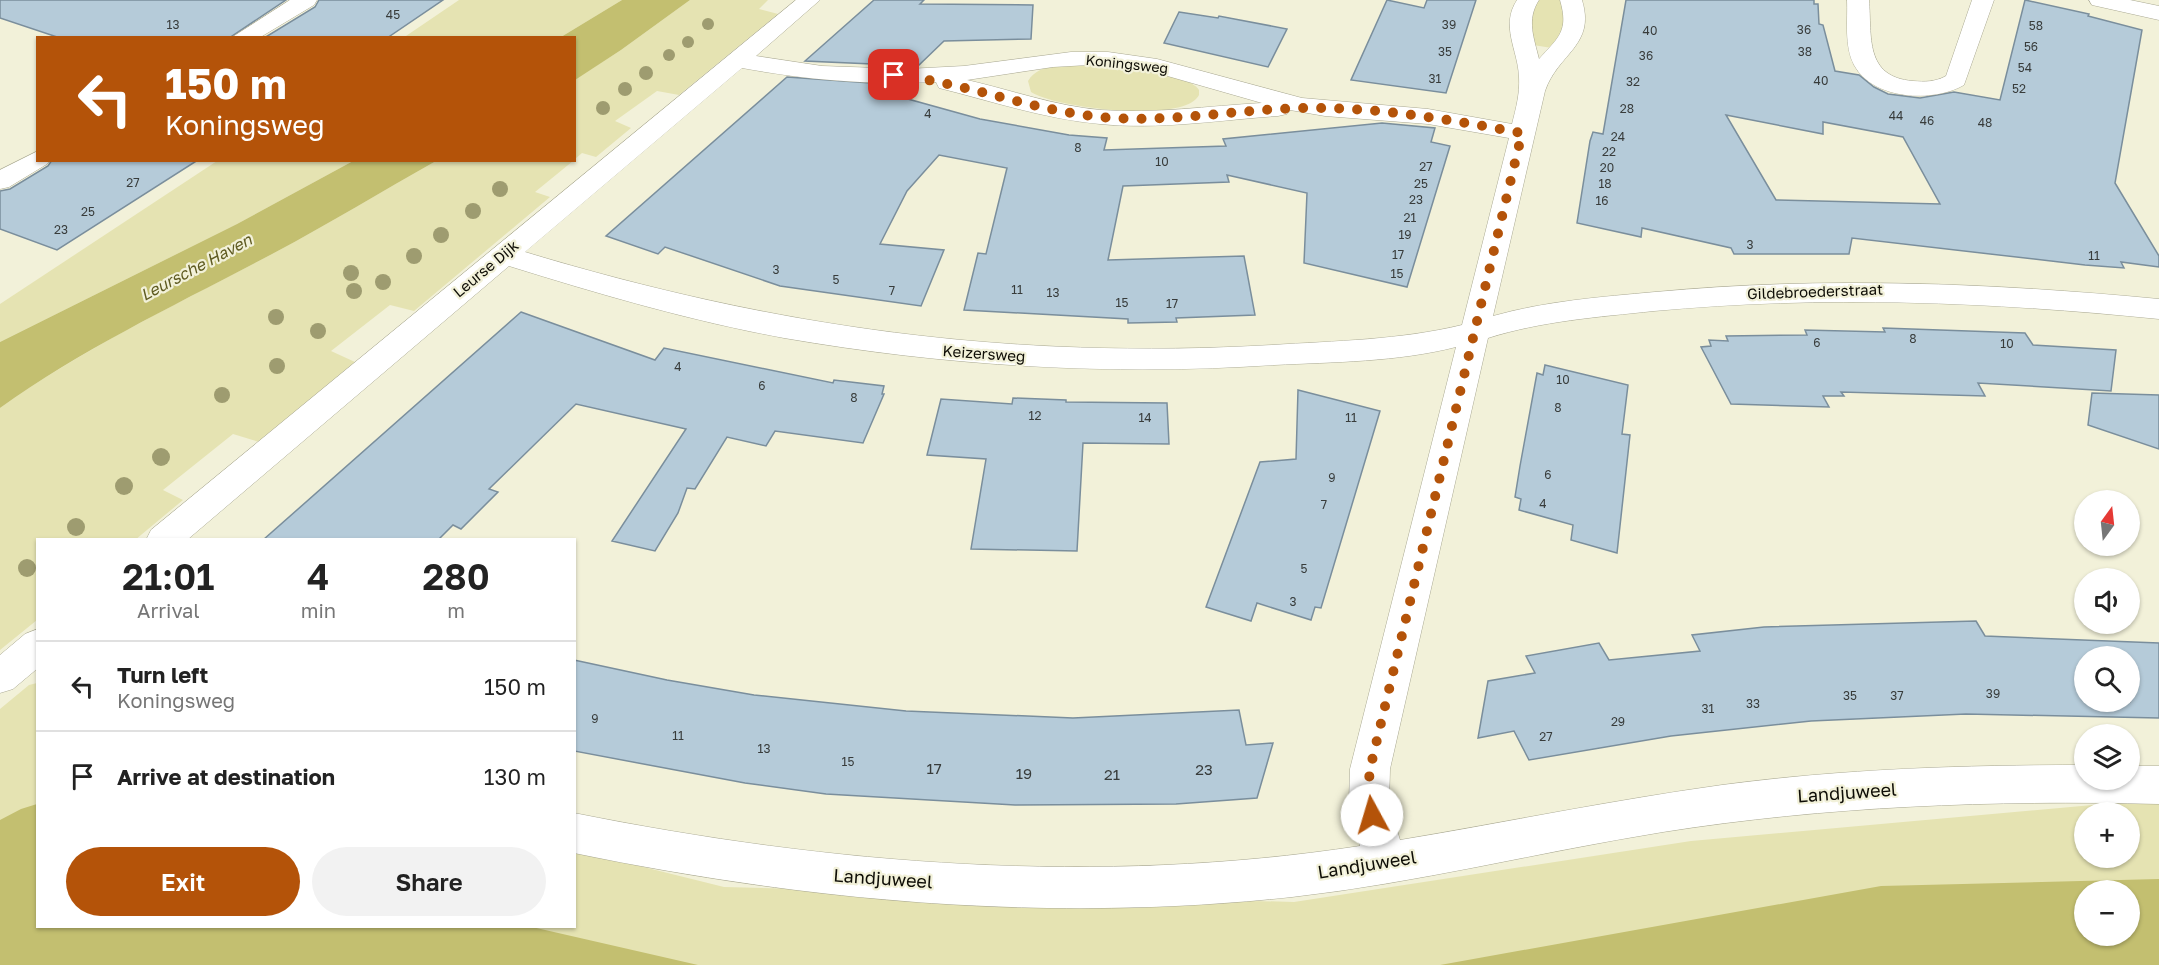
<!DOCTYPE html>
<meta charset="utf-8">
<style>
body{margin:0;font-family:"Golos Text",sans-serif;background:#f2f2f2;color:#222;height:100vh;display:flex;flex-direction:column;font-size:22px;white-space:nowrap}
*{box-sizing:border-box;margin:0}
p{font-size:20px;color:#767676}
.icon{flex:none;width:33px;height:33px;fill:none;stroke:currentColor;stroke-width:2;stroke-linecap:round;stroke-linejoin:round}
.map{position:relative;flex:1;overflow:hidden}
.panel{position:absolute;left:36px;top:538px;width:540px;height:390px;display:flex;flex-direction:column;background:#fff;border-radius:0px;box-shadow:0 2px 4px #0004}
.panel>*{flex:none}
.guide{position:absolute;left:36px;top:36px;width:540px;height:126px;border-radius:0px;box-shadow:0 2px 4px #0004;background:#b45309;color:#fff;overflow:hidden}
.needle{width:39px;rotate:15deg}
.buttons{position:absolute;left:2074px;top:490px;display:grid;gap:12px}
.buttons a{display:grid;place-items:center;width:66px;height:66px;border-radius:50%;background:#fff;box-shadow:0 2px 4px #0004;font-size:30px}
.pin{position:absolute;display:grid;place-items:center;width:51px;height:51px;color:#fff;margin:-26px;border-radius:12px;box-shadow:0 3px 9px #0006}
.me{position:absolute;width:66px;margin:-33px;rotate:354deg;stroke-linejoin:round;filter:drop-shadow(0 0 4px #0008)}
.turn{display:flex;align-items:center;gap:21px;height:126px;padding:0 30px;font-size:27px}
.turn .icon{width:78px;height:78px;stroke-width:2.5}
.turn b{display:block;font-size:42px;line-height:51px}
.eta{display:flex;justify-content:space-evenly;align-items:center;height:102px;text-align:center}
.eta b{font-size:36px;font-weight:600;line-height:42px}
.cta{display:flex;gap:12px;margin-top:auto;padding:12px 30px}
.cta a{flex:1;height:69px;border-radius:36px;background:#b45309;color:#fff;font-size:24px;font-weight:600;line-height:69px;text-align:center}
.cta a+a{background:#f2f2f2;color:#222}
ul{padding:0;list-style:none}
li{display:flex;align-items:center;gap:18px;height:90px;padding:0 30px;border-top:2px solid #e0e0e0}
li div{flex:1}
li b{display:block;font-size:22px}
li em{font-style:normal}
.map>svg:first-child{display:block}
</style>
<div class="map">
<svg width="2159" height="965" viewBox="0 0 2159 965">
<rect width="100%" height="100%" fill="#f2f1d9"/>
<g fill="#e5e3b2" fill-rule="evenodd">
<polygon points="459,0 622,0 561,37 403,38"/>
<polygon points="690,0 768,0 759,9 778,14 679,95 657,91 615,121 631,128 596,157 582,153 575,159 574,80 621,50"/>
<polygon points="1536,0 1564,0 1570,21 1552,48 1533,45 1527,31"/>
<path d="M1055,66C1084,65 1182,66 1199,90V95C1185,124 1055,108 1031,92L1028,81C1034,71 1043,68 1055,66Z"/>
<polygon points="217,161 353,161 237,224 0,342 0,304"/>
<path d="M436,161H573L535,192L550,197L414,311L390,305L331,351L355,362L259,442L233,434L163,490L183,500L135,540H38L37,620L0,650V408C85,347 181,302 274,253C329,224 382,191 436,161Z"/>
<path d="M37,683L38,927H574L575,850L724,887L1294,902L1691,841L2159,799V965H0V709L29,685ZM2085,813H2130V858H2085ZM2085,891H2130V936H2085Z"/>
</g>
<g fill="#c3bf70" fill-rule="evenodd">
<polygon points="622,0 690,0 621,50 575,80 574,38 561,37"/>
<path d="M353,161H436C382,191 329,224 274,253C182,302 85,347 0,408V342L237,224Z"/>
<polygon points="37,804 38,927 532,927 698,965 0,965 0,820 21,809"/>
<path d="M2159,879V965H1440L1881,886ZM2085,891H2130V936H2085Z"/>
</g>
<g fill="#b5cbd9" stroke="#7a8e9c" stroke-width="1.5" fill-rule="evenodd">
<polygon points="0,0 286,0 229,38 60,38 0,18"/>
<polygon points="319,0 443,0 387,38 264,38 315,7"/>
<polygon points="874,0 924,0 920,4 1033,5 1031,39 944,41 918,66 805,61"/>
<polygon points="1387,0 1424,8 1427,0 1476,0 1446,93 1351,80"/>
<path d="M1626,0H1814V4H1818L1819,24L1823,25L1835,71L1859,75L1874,87L1888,94L1920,98L1954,92L2000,100L2025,0L2089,14L2088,16L2142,30L2115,183L2159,256V267L2121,262L2124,268L2085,265L1852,238L1849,254H1734L1731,248L1642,228L1641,237L1577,223L1590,141L1593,132L1603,134ZM1726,115L1823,134V122L1903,137L1940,204L1776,200Z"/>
<polygon points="1179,12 1218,18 1219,16 1287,29 1268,67 1164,43"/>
<polygon points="787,77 899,85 890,94 980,119 1069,135 1107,138 1104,150 1226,146 1223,139 1382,123 1435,128 1431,142 1450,146 1407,287 1304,263 1307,193 1227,175 1229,182 1123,186 1108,260 1244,256 1255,315 1176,318 1177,322 1128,323 1128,319 964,310 978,253 986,254 1007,168 939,155 907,191 880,244 944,250 921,306 780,286 665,247 658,254 606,236"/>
<polygon points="52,160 198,160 57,250 0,229 0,191 10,189 48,166"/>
<polygon points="521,312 655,360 664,348 833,383 834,380 884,386 882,394 884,394 863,443 775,431 766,446 727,437 695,489 687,488 678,513 655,551 612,541 686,429 576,404 489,489 498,492 461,529 453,525 438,540 263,540"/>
<polygon points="1883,328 2025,333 2033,345 2116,350 2111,391 1978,383 1985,396 1841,392 1844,396 1823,396 1829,407 1731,404 1701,347 1711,346 1709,340 1728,341 1726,336 1807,335 1805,330 1885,332"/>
<polygon points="1545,365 1628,385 1622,434 1630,435 1617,553 1571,540 1573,525 1519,510 1521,499 1515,497 1520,466 1537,373 1543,375"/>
<polygon points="1298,390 1380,411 1321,608 1315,607 1311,620 1257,603 1251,621 1206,607 1260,462 1296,459"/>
<polygon points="2092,393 2159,395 2159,449 2088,425"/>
<polygon points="1013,398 1066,400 1066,402 1167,403 1169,444 1083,443 1077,551 971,549 986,459 927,455 941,399 1012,404"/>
<path d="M1976,621L1985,636L2159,643V718L1966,714L1811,721L1671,736L1529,760L1514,731L1478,738L1488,681L1535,673L1526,656L1599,643L1609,660L1700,651L1692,635L1764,627ZM2085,657H2130V702H2085Z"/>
<polygon points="574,660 667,680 754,695 906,711 1073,718 1239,710 1246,745 1273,743 1257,798 1176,804 1015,805 826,794 745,783 574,751"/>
</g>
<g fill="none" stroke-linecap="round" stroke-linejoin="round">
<g stroke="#aaa993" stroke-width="1">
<g id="minor">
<polygon points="290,0 317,0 314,5 259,38 231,38"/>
<path d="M796,0H820L756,56L822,66L907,69L964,66L1071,52H1108L1157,59L1302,98L1428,109L1512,124C1516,108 1520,94 1519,77C1518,50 1500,26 1517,0H1539C1526,20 1534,38 1539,59C1559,37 1569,31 1560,0H1582C1596,46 1558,53 1545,91L1493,316C1546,301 1601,297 1655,292C1823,276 1991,283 2159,299V319C1991,302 1823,295 1654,311C1598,317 1542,321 1488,338L1390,769L1389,803L1400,840C1507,822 1614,800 1722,785C1842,769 1964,765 2085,765V780H2130V766H2159V804C1993,800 1828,806 1663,832C1539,852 1417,883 1292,897C1051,923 811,902 574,853V813C833,865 1098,886 1360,846L1349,803L1350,769L1456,347C1397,362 1334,362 1274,365C1110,376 946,366 784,338C691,321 599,294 509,266L187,540H146L151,530ZM1089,65L1157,73L1262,103C1208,106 1155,114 1101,110C1055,106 1011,90 967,80L1053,67ZM742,68C807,80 870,85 936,82L939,88C991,101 1045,119 1100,124C1159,130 1219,120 1278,116L1287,114L1290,110L1325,116L1428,124L1509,138L1462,325C1400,340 1335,341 1272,345C1011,360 776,328 525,252Z"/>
<path d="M1847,0H1869C1872,36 1864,77 1913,81C1925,82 1935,82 1946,76L1972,0H1994L1964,85C1933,103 1873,100 1854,65C1844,46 1848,20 1847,0Z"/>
<polygon points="2089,0 2130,0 2159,6 2159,20 2092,5"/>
<polygon points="38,151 38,160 50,160 47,164 9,187 0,189 0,170"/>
<polygon points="38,629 38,668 13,689 0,693 0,655 25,634"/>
</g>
</g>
<use href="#minor" fill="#fff" fill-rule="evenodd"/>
</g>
<g fill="#9e9c70">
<circle cx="708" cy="24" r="6"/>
<circle cx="688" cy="42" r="6"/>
<circle cx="669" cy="55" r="6"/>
<circle cx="646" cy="73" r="7"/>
<circle cx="625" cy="89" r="7"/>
<circle cx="603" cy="108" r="7"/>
<circle cx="500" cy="189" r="8"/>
<circle cx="473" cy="211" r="8"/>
<circle cx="441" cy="235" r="8"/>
<circle cx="414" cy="256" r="8"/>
<circle cx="351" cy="273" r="8"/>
<circle cx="383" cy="282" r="8"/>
<circle cx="354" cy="291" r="8"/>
<circle cx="276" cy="317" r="8"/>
<circle cx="318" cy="331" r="8"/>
<circle cx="277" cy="366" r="8"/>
<circle cx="222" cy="395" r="8"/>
<circle cx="161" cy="457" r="9"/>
<circle cx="124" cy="486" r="9"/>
<circle cx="76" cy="527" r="9"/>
<circle cx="27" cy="568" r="9"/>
</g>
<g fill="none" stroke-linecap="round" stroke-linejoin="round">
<path stroke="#b45309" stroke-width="10" stroke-dasharray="0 18" d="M894,75C969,83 1037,113 1112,118C1177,122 1241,109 1306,108C1379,107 1451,120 1522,133L1370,769L1368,791L1372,815"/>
</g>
<g text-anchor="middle" stroke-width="4.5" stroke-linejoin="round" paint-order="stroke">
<g font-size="12" fill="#383c3b">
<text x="393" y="19">45</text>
<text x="173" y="29">13</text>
<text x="1449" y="29">39</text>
<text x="2036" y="30">58</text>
<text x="1804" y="34">36</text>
<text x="1650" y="35">40</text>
<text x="2031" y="51">56</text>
<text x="1445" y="56">35</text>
<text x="1805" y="56">38</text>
<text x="1646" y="60">36</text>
<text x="2025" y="72">54</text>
<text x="1435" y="83">31</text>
<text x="1821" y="85">40</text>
<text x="1633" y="86">32</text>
<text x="2019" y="93">52</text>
<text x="1627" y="113">28</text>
<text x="928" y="118">4</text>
<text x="1896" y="120">44</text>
<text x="1927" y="125">46</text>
<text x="1985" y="127">48</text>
<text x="1618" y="141">24</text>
<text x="1078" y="152">8</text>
<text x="1609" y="156">22</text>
<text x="1162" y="166">10</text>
<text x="1426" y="171">27</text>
<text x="1607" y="172">20</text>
<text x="133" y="187">27</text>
<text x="1421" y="188">25</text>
<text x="1605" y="188">18</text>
<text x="1416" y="204">23</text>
<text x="1602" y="205">16</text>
<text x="88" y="216">25</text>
<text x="1410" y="222">21</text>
<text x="61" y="234">23</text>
<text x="1405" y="239">19</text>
<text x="1750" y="249">3</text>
<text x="1398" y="259">17</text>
<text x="2094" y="260">11</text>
<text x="776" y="274">3</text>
<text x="1397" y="278">15</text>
<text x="836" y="284">5</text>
<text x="1017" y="294">11</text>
<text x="892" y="295">7</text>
<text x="1053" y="297">13</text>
<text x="1122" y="307">15</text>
<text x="1172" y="308">17</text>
<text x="1913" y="343">8</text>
<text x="1817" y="347">6</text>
<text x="2007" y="348">10</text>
<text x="678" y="371">4</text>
<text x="1563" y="384">10</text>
<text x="762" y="390">6</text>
<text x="854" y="402">8</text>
<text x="1558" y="412">8</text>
<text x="1035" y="420">12</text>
<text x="1145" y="422">14</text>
<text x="1351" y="422">11</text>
<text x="1548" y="479">6</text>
<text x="1332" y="482">9</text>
<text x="1543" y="508">4</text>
<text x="1324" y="509">7</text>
<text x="1304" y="573">5</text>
<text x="1293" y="606">3</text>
<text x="1993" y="698">39</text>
<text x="1850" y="700">35</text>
<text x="1897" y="700">37</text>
<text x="1753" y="708">33</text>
<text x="1708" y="713">31</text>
<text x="595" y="723">9</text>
<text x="1618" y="726">29</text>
<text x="678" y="740">11</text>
<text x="1546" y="741">27</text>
<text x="764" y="753">13</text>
<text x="848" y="766">15</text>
</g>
<g font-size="14" fill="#0e0d06" stroke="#f2f1d9">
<text transform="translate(1127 64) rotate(6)" y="5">Koningsweg</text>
</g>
<g font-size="15" fill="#0e0d06" stroke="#f2f1d9">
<text transform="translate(486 269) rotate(-40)" y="5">Leurse Dijk</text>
<text transform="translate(1815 292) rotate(-2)" y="5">Gildebroederstraat</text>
<text transform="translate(984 354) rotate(4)" y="5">Keizersweg</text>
</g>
<g font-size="15" fill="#383c3b">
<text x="934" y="774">17</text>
<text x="1204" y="775">23</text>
<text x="1024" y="779">19</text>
<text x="1112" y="780">21</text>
</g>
<g font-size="16" font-style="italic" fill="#5e5a20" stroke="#f2f1d9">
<text transform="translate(196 267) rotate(-28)" y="6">Leursche Haven</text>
</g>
<g font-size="18" fill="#0e0d06" stroke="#f2f1d9">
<text transform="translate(1847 793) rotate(-4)" y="6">Landjuweel</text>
<text transform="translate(1367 865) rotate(-9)" y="6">Landjuweel</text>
<text transform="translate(883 879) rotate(4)" y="6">Landjuweel</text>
</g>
</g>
</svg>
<div class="buttons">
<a><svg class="needle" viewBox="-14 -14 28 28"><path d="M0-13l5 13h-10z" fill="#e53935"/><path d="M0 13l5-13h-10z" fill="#767676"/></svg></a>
<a><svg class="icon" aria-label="sound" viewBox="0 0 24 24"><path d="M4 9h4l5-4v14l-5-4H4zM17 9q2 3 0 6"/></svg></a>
<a><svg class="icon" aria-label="search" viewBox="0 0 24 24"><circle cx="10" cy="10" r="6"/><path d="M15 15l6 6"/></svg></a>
<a><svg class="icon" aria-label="layers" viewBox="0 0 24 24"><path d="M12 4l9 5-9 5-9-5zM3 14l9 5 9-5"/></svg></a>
<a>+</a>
<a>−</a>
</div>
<div class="pin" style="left:894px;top:75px;background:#d93025"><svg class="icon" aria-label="arrive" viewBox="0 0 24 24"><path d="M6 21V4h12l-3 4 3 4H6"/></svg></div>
<svg class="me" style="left:1372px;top:815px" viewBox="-20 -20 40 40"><circle r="19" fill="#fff"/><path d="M0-13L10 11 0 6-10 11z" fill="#b45309"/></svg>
<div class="guide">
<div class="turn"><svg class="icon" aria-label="left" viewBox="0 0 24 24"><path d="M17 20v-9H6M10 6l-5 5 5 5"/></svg><div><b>150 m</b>Koningsweg</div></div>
</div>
<section class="panel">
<div class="eta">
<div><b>21:01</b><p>Arrival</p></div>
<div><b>4</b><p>min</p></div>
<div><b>280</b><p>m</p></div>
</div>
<ul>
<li><svg class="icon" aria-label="left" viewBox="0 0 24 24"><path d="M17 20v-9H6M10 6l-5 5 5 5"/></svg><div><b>Turn left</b><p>Koningsweg</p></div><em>150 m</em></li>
<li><svg class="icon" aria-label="arrive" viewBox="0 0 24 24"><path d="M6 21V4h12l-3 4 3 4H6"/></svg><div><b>Arrive at destination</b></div><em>130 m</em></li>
</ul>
<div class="cta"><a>Exit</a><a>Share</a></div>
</section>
</div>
